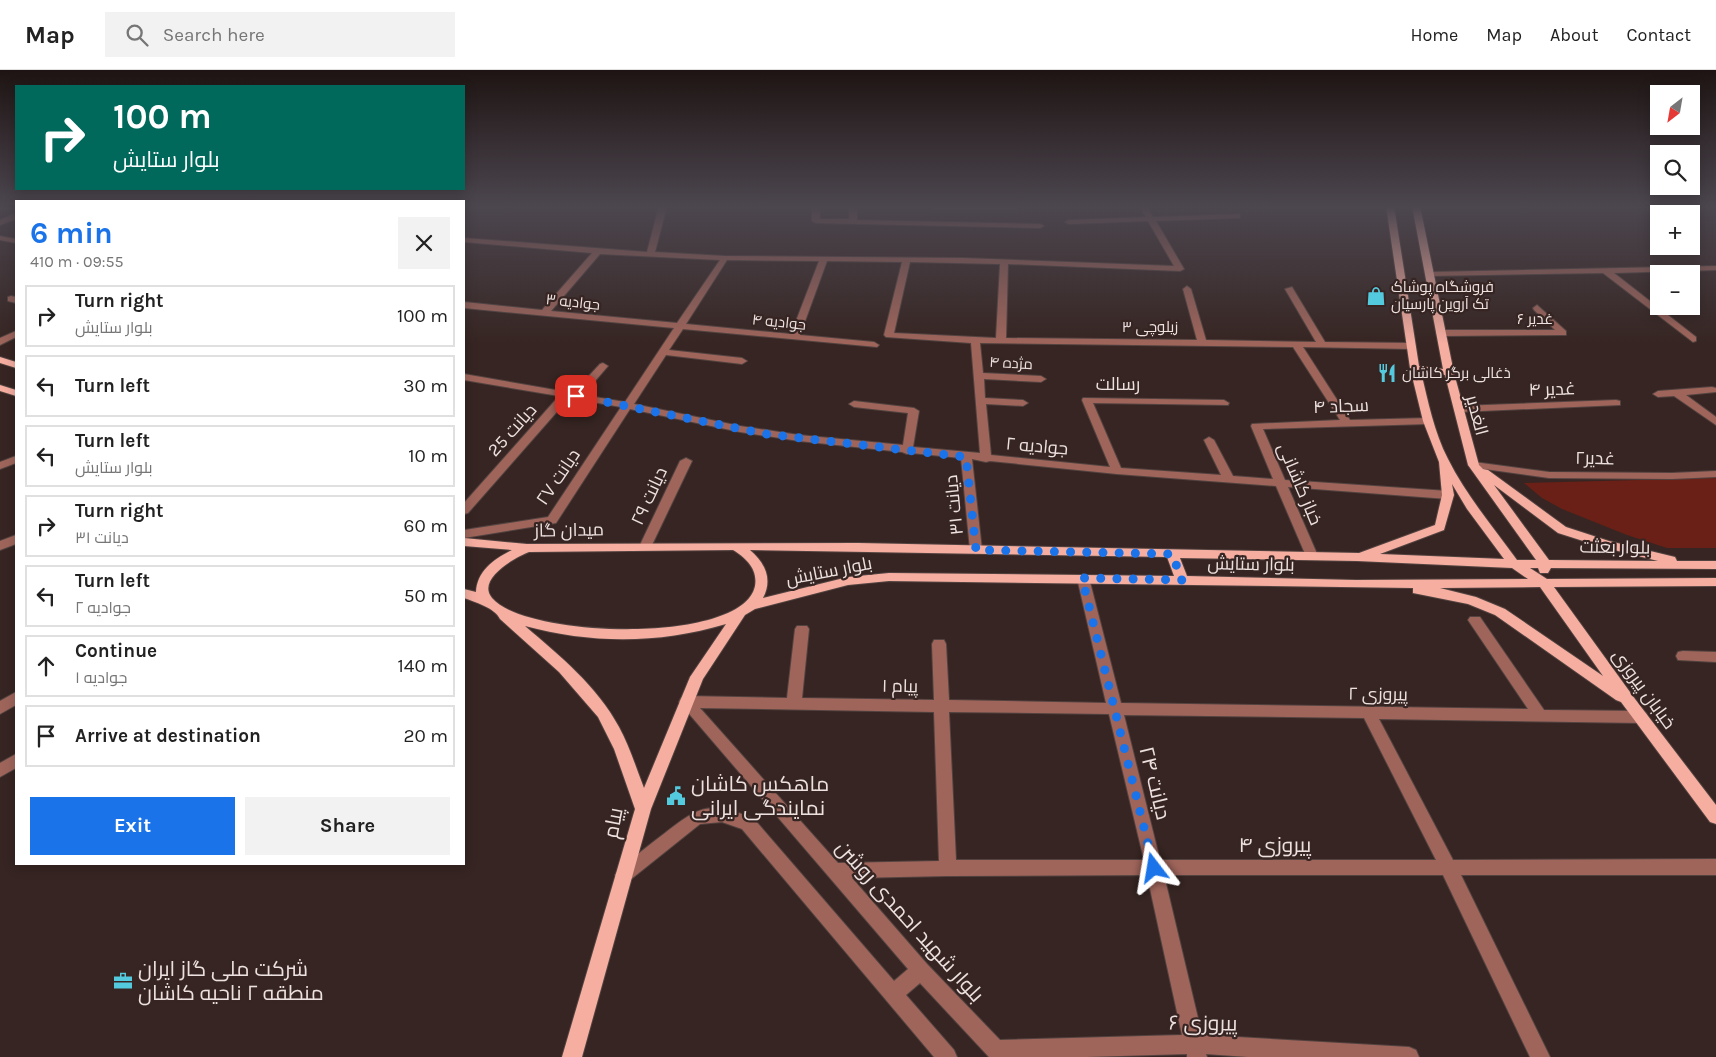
<!DOCTYPE html>
<meta charset="utf-8">
<style>
body{margin:0;font-family:Karla,Cairo,sans-serif;background:#f2f2f2;color:#222;height:100vh;display:flex;flex-direction:column;font-size:19px;white-space:nowrap}
*{box-sizing:border-box;margin:0}
p{font-size:16px;color:#767676}
.icon{flex:none;width:28px;height:28px;fill:none;stroke:currentColor;stroke-width:2;stroke-linecap:round;stroke-linejoin:round}
.map{position:relative;flex:1;overflow:hidden}
.panel{position:absolute;left:15px;top:130px;width:450px;height:665px;display:flex;flex-direction:column;background:#fff;border-radius:0px;box-shadow:0 2px 12px #0003}
.panel>*{flex:none}
.banner{position:absolute;left:15px;top:15px;width:450px;height:105px;border-radius:0px;box-shadow:0 2px 12px #0003;background:#00695c;color:#fff;overflow:hidden}
.needle{width:32px;rotate:211deg}
.fabs{position:absolute;left:1650px;top:15px;display:grid;gap:10px}
.fabs a{display:grid;place-items:center;width:50px;height:50px;border-radius:0px;background:#fff;box-shadow:0 2px 12px #0003;font-size:25px}
.pin{position:absolute;display:grid;place-items:center;width:42px;height:42px;color:#fff;margin:-21px;border-radius:10px;box-shadow:0 2px 8px #0006}
.me{position:absolute;width:55px;margin:-28px;rotate:346deg;stroke-linejoin:round;filter:drop-shadow(0 0 4px #0008)}
.turn{display:flex;align-items:center;gap:18px;height:105px;padding:0 15px;font-size:22px}
.turn .icon{width:65px;height:65px;stroke-width:2.5}
.turn b{display:block;font-size:35px;line-height:42px}
.round{display:grid;place-items:center;flex:none;width:52px;height:52px;border-radius:0px;background:#f2f2f2}
.head{display:flex;align-items:center;justify-content:space-between;height:85px;padding:0 15px}
h1{font-size:30px;font-weight:700;line-height:38px;color:#1a73e8}
.action{display:flex;gap:10px;margin-top:auto;padding:10px 15px}
.action a{flex:1;height:58px;border-radius:0px;background:#1a73e8;color:#fff;font-size:20px;font-weight:700;line-height:58px;text-align:center}
.action a+a{background:#f2f2f2;color:#222}
ul{padding:0;list-style:none}
li{display:flex;align-items:center;gap:15px;height:62px;margin:0 10px 8px;padding:0 5px;border:2px solid #e0e0e0;border-radius:0px}
li div{flex:1}
li b{display:block;font-size:19px}
li em{font-style:normal}
header{display:flex;align-items:center;gap:30px;box-sizing:border-box;height:70px;padding:0 25px;background:#fff;border-bottom:1px solid #e0e0e0}
header strong{font-size:24px}
nav{display:flex;gap:28px;margin-inline-start:auto;font-size:18px}
.search{width:350px;height:45px;background:#f2f2f2;display:flex;align-items:center;gap:12px;box-sizing:border-box;padding:0 18px;border-radius:0px;color:#767676;font-size:19px}
.map>svg:first-child{display:block}
</style>
<header>
<strong>Map</strong>
<div class="search"><svg class="icon" aria-label="search" viewBox="0 0 24 24"><circle cx="10" cy="10" r="6"/><path d="M15 15l6 6"/></svg>Search here</div>
<nav><a>Home</a><a>Map</a><a>About</a><a>Contact</a></nav>
</header>
<div class="map">
<svg width="1716" height="987" viewBox="0 0 1716 987">
<rect width="100%" height="100%" fill="#362522"/>
<polygon fill="#6a2016" points="1716,408 1716,478 1667,478 1627,465 1562,439 1542,428 1524,413"/>
<g fill="none" stroke-linecap="round" stroke-linejoin="round">
<g stroke="#534340" stroke-width="2">
<g id="minor">
<rect x="0" y="136" width="16" height="3"/>
<path d="M659,136H667L655,182L725,186L963,188L1174,196L1148,151L1069,154L1065,152L1069,150L1146,147L1139,136H1147L1153,147L1240,144V148H1237L1156,151L1184,199L1180,201L1008,194L1006,268L1197,270L1183,219L1187,216L1191,219L1206,270L1316,272L1285,219L1292,217L1325,272L1411,273L1416,276L1411,279L1303,277L1350,350L1428,348L1433,351L1428,354L1263,359L1285,410L1448,421L1454,425L1448,429L1288,417L1318,486L1312,490L1306,486L1276,416L1117,404L990,391L986,392L972,389L982,480L976,484L970,480L961,388L911,383L907,384L902,382L799,371L740,362L630,339L556,453L464,468V460L548,447L621,337L569,328L468,443L464,444V433L559,326L464,310V304L573,323L600,294L603,293L608,296L583,325L625,332L674,258L464,238V232L542,240L592,183L464,172V168L647,182ZM600,184L720,190L677,253L551,241ZM727,190L819,191L791,264L686,254ZM827,191L902,192L884,265L886,267L971,273L980,383L913,377L919,341L914,338L854,331L849,334L854,337L908,343L903,375L799,365L740,356L634,334L666,285L742,294L747,291L742,288L669,280L683,259L877,277L879,275L874,272L800,265ZM910,192L1000,194L996,268L894,263ZM980,273L1293,277L1340,350L1252,354L1251,356L1273,409L1233,406L1214,370L1209,367L1204,370L1221,405L1121,398L1093,333L1228,335L1229,333L1224,330L1083,328L1082,330L1110,397L991,385L986,334L1023,336L1028,333L1023,330L985,328L984,309L1041,312L1046,309L1041,306L983,303Z"/>
<polygon points="812,136 820,136 820,149 849,149 849,136 857,136 857,150 1040,154 1044,156 1040,158 816,153 812,151"/>
<polygon points="930,136 1016,136 1017,137 1013,139 933,139"/>
<polygon points="13,144 16,144 16,149 0,155 0,150"/>
<polygon points="0,166 16,169 16,173 0,170"/>
<polygon points="1716,196 1716,200 1614,203 1696,267 1696,271 1693,272 1603,203 1429,206 1425,204 1429,202"/>
<polygon points="11,226 16,227 16,233 8,231 8,227"/>
<polygon points="1537,235 1566,261 1566,265 1441,266 1436,263 1441,260 1555,260 1534,240 1533,238"/>
<polygon points="16,261 16,267 0,275 0,268"/>
<polygon points="1712,317 1716,318 1716,322 1686,325 1716,347 1716,355 1674,326 1658,327 1653,324 1658,321"/>
<polygon points="1616,330 1620,331 1620,335 1459,342 1454,339 1459,336"/>
<polygon points="16,386 16,393 0,399 0,392"/>
<polygon points="686,388 692,391 651,477 649,480 641,480 639,477 680,391"/>
<polygon points="1474,392 1549,402 1672,403 1716,401 1716,407 1672,409 1549,408 1470,397 1468,395"/>
<polygon points="16,465 16,474 0,480 0,471"/>
<path d="M1083,504L1089,508L1121,633L1528,639L1468,550L1470,547H1480L1544,640L1641,641L1646,643L1648,647L1646,651L1641,653L1379,649L1453,790L1716,789V805H1461L1550,987H1530L1443,805H1164L1202,965L1409,977L1416,980L1419,987H1248L1206,984L1207,987H1187V984L1087,987H989L920,913L906,925L954,980L957,987H934L742,759L722,752L700,754L630,810L624,813L618,810L615,805L618,800C634,787 649,775 665,763C699,736 711,730 754,749L894,911L908,899L679,632L681,628L686,626L787,628L795,559L797,556H807L809,559L802,628L934,630L932,574L934,570H944L946,574L949,630L1106,633L1077,508ZM700,638L934,642L939,791L838,793ZM949,642L1109,644L1144,790H956ZM1124,645L1364,648L1436,790H1160ZM1147,805L1182,965L1000,970L927,894L852,808L948,806Z"/>
<polygon points="1683,581 1716,582 1716,592 1678,590 1676,586 1678,582"/>
<polygon points="16,622 16,635 0,644 0,631"/>
<polygon points="16,684 16,698 0,707 0,693"/>
</g>
</g>
<g stroke="#534340" stroke-width="2">
<g id="major">
<path d="M1386,136H1394L1419,296L1443,299L1412,136H1420L1454,303L1479,395L1483,399L1488,400L1566,457L1609,471L1675,487L1677,491H1716V499L1551,498L1548,503H1540L1538,498H1530L1547,509L1716,508V516L1554,517L1635,629L1716,735V754L1710,752L1621,632L1616,630L1495,545L1468,534L1413,523V518L889,511L848,515L755,539L745,545L703,609L651,739L582,987H562L635,739L614,679L598,647L559,602L500,549C495,538 475,532 464,528V519L476,522C477,501 494,489 512,480L464,476V468L527,474L858,473L1359,483L1435,455L1442,425L1439,392L1423,351L1410,298ZM1421,302L1445,305L1468,395L1536,490H1517C1493,457 1466,425 1448,389C1434,362 1428,331 1421,302ZM1452,414L1467,439L1504,489L1380,484L1444,460L1454,425ZM1494,415L1558,463L1602,477L1658,491L1549,490ZM733,480C746,488 758,499 755,516C743,575 525,568 492,528C476,509 516,487 529,482ZM750,480L1167,487L1174,506L889,503L848,507L763,528C773,509 765,493 750,480ZM1180,488L1357,491L1512,498L1528,509L1356,510L1187,506ZM1540,517L1603,606L1505,539L1476,527L1440,518ZM726,554L690,607L644,718C636,698 630,677 619,657C597,616 560,586 525,556C592,574 659,574 726,554Z"/>
<polygon points="0,287 16,292 16,298 0,293"/>
<polygon points="0,315 16,320 16,326 0,321"/>
</g>
</g>
<use href="#minor" fill="#9f655b" fill-rule="evenodd"/>
<use href="#major" fill="#f6aea1" fill-rule="evenodd"/>
</g>
<linearGradient id="sky" x2="0" y2="1"><stop stop-color="#1e1413"/><stop offset="0.5" stop-color="#4c464f"/><stop offset="1" stop-color="#4c464f" stop-opacity="0"/></linearGradient>
<rect width="1716" height="274" fill="url(#sky)"/>
<g fill="none" stroke-linecap="round" stroke-linejoin="round">
<polyline stroke="#1a73e8" stroke-width="9" stroke-dasharray="0 16.2" points="576,326 766,364 966,387 976,480 1172,484 1182,510 1082,508 1154,798"/>
</g>
<defs>
<g id="shop-bare" transform="scale(1.5)"><path d="M-5-2.5h2.3a2.7 3.5 0 0 1 5.4 0H5L5.5 6h-11ZM-1.5-2.5h3a1.5 2.3 0 0 0-3 0Z" fill="#54cade" stroke="#362522" stroke-width="2.5" paint-order="stroke"/></g>
<g id="restaurant-bare" transform="scale(1.5)"><path d="M-5-6h1v4h1v-4h1v4h1v-4h1v5L-1.5 .5V6h-2V.5L-5-1ZM5-6V6H3V1.5H1.5Q1.5-4 5-6Z" fill="#54cade" stroke="#362522" stroke-width="2.5" paint-order="stroke"/></g>
<g id="civic-bare" transform="scale(1.5)"><path d="M-.6-6.5H3V-4.5H.6V-3L4-1V1h2V6H-6V1h2V-1L-.6-3ZM-1.2 2.5V6h2.4V2.5Z" fill="#54cade" stroke="#362522" stroke-width="2.5" paint-order="stroke"/></g>
<g id="office-bare" transform="scale(1.5)"><path d="M-6-3h4V-5.5h4V-3h4V5H-6ZM-1-4.5V-3h2v-1.5ZM-6 0V1H6V0Z" fill="#54cade" stroke="#362522" stroke-width="2.5" paint-order="stroke"/></g>
</defs>
<g fill-rule="evenodd">
<use href="#shop-bare" x="1376" y="226"/>
<use href="#restaurant-bare" x="1387" y="303"/>
<use href="#civic-bare" x="676" y="726"/>
<use href="#office-bare" x="123" y="911"/>
</g>
<g text-anchor="middle" stroke-width="4.5" stroke-linejoin="round" paint-order="stroke">
<g font-size="15" fill="#ede1df" stroke="#362522" text-anchor="start">
<text x="1391" y="222">فروشگاه پوشاک<tspan x="1391" dy="17">تک آروین پارسیان</tspan></text>
<text x="1402" y="308">ذغالی برگر کاشان</text>
</g>
<g font-size="15" fill="#ede1df" stroke="#362522">
<text transform="translate(573 232) rotate(6)" y="5">جوادیه ۳</text>
<text x="1535" y="254">غدیر ۶</text>
<text transform="translate(779 252) rotate(6)" y="5">جوادیه ۴</text>
<text x="1150" y="262">زیلوچی ۳</text>
<text transform="translate(1011 293) rotate(3)" y="5">مژده ۴</text>
</g>
<g font-size="18" fill="#ede1df" stroke="#362522">
<text x="1118" y="320">رسالت</text>
<text transform="translate(1552 319) rotate(-2)" y="6">غدیر ۴</text>
<text transform="translate(1341 336) rotate(-2)" y="6">سجاد ۴</text>
<text transform="translate(1477 345) rotate(75)" y="6">الغدیر</text>
<text transform="translate(512 360) rotate(-48)" y="6">دیانت 25</text>
<text transform="translate(1037 376) rotate(5)" y="6">جوادیه ۲</text>
<text transform="translate(1595 388) rotate(1)" y="6">غدیر۲</text>
<text transform="translate(558 407) rotate(-56)" y="6">دیانت ۲۷</text>
<text transform="translate(1300 414) rotate(67)" y="6">خباز کاشانی</text>
<text transform="translate(649 426) rotate(-65)" y="6">دیانت ۲۹</text>
<text transform="translate(954 435) rotate(-96)" y="6">دیانت ۳۱</text>
<text transform="translate(569 460) rotate(-1)" y="6">میدان گاز</text>
<text transform="translate(1615 477) rotate(1)" y="6">بلوار بعثت</text>
<text transform="translate(1251 494) rotate(1)" y="6">بلوار ستایش</text>
<text transform="translate(829 501) rotate(-11)" y="6">بلوار ستایش</text>
<text transform="translate(900 616) rotate(1)" y="6">پیام ۱</text>
<text transform="translate(1644 619) rotate(54)" y="6">خیابان پیروزی</text>
<text transform="translate(1378 624) rotate(1)" y="6">پیروزی ۲</text>
</g>
<g font-size="21" fill="#ede1df" stroke="#362522">
<text transform="translate(1155 713) rotate(76)" y="7">دیانت ۲۴</text>
<text transform="translate(613 753) rotate(-79)" y="7">پیام</text>
<text x="1275" y="782">پیروزی ۴</text>
<text transform="translate(910 851) rotate(48)" y="7">بلوار شهید احمدی روشن</text>
<text transform="translate(1203 953) rotate(1)" y="7">پیروزی ۶</text>
</g>
<g font-size="21" fill="#ede1df" stroke="#362522" text-anchor="start">
<text x="691" y="721">ماهکس کاشان<tspan x="691" dy="24">نمایندگی ایرانی</tspan></text>
<text x="138" y="906">شرکت ملی گاز ایران<tspan x="138" dy="24">منطقه ۲ ناحیه کاشان</tspan></text>
</g>
</g>
</svg>
<div class="fabs">
<a><svg class="needle" viewBox="-14 -14 28 28"><path d="M0-13l5 13h-10z" fill="#e53935"/><path d="M0 13l5-13h-10z" fill="#767676"/></svg></a>
<a><svg class="icon" aria-label="search" viewBox="0 0 24 24"><circle cx="10" cy="10" r="6"/><path d="M15 15l6 6"/></svg></a>
<a>+</a>
<a>−</a>
</div>
<div class="pin" style="left:576px;top:326px;background:#d93025"><svg class="icon" aria-label="arrive" viewBox="0 0 24 24"><path d="M6 21V4h12l-3 4 3 4H6"/></svg></div>
<svg class="me" style="left:1154px;top:798px" viewBox="-20 -20 40 40"><path d="M0-17L14 15 0 8-14 15z" fill="#1a73e8" stroke="#fff" stroke-width="4"/></svg>
<div class="banner">
<div class="turn"><svg class="icon" aria-label="right" viewBox="0 0 24 24"><path d="M7 20v-9h11M14 6l5 5-5 5"/></svg><div><b>100 m</b>بلوار ستایش</div></div>
</div>
<section class="panel">
<div class="head"><div><h1>6 min</h1><p>410 m · 09:55</p></div><a class="round"><svg class="icon" aria-label="close" viewBox="0 0 24 24"><path d="M6 6l12 12M18 6L6 18"/></svg></a></div>
<ul>
<li><svg class="icon" aria-label="right" viewBox="0 0 24 24"><path d="M7 20v-9h11M14 6l5 5-5 5"/></svg><div><b>Turn right</b><p>بلوار ستایش</p></div><em>100 m</em></li>
<li><svg class="icon" aria-label="left" viewBox="0 0 24 24"><path d="M17 20v-9H6M10 6l-5 5 5 5"/></svg><div><b>Turn left</b></div><em>30 m</em></li>
<li><svg class="icon" aria-label="left" viewBox="0 0 24 24"><path d="M17 20v-9H6M10 6l-5 5 5 5"/></svg><div><b>Turn left</b><p>بلوار ستایش</p></div><em>10 m</em></li>
<li><svg class="icon" aria-label="right" viewBox="0 0 24 24"><path d="M7 20v-9h11M14 6l5 5-5 5"/></svg><div><b>Turn right</b><p>دیانت ۳۱</p></div><em>60 m</em></li>
<li><svg class="icon" aria-label="left" viewBox="0 0 24 24"><path d="M17 20v-9H6M10 6l-5 5 5 5"/></svg><div><b>Turn left</b><p>جوادیه ۲</p></div><em>50 m</em></li>
<li><svg class="icon" aria-label="ahead" viewBox="0 0 24 24"><path d="M12 20V5M6 11l6-6 6 6"/></svg><div><b>Continue</b><p>جوادیه ۱</p></div><em>140 m</em></li>
<li><svg class="icon" aria-label="arrive" viewBox="0 0 24 24"><path d="M6 21V4h12l-3 4 3 4H6"/></svg><div><b>Arrive at destination</b></div><em>20 m</em></li>
</ul>
<div class="action"><a>Exit</a><a>Share</a></div>
</section>
</div>
